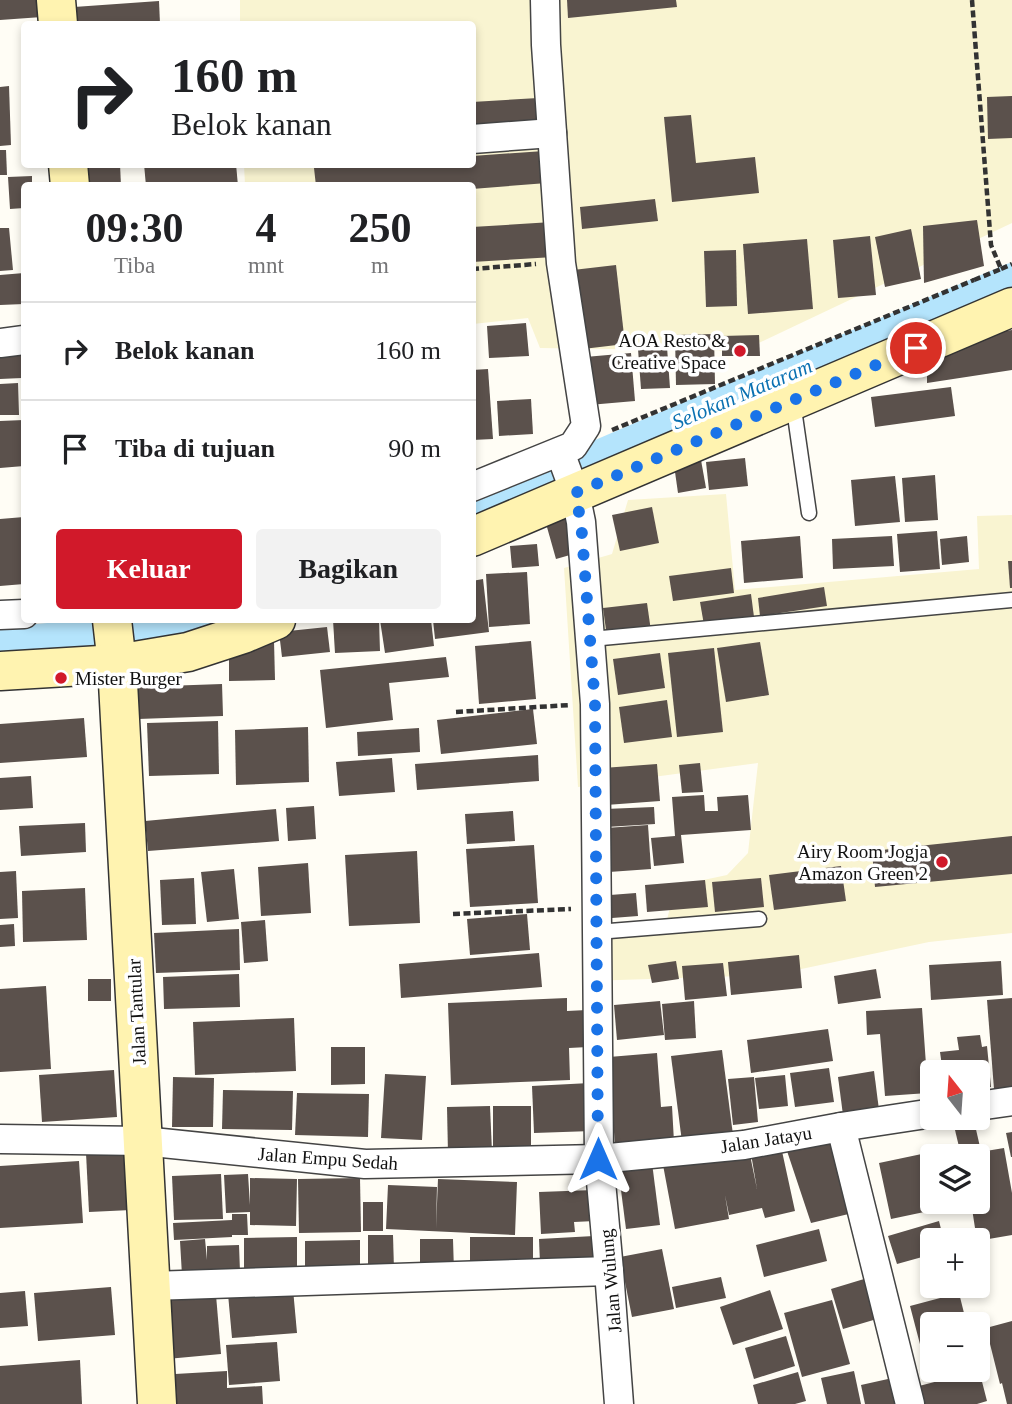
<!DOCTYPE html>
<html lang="id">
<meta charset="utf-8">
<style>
body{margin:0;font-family:"Times New Roman",serif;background:#f2f2f2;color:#202124;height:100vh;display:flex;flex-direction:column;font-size:26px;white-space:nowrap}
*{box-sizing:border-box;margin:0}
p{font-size:23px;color:#757577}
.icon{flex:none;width:38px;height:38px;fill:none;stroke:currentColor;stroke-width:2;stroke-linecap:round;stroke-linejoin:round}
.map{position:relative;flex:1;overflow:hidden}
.panel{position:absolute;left:21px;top:182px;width:455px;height:441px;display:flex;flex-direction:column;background:#fff;border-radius:7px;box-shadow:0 4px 10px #0003}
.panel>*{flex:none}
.banner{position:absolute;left:21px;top:21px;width:455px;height:147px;border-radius:7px;box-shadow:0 4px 10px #0003;background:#fff;color:#202124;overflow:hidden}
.needle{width:46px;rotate:343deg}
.buttons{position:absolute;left:920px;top:1060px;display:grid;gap:14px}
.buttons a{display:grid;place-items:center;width:70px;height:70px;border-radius:7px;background:#fff;box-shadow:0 4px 10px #0003;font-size:35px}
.pin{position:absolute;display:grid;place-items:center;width:60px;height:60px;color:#fff;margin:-30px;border:4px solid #fff;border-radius:50%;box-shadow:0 2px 7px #0007}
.me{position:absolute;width:77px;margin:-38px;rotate:0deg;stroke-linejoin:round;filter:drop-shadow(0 0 5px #0008)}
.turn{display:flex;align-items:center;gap:24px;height:147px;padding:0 35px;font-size:32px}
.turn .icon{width:91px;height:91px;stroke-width:2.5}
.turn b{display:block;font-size:49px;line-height:60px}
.eta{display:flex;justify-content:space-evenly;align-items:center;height:119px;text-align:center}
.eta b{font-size:42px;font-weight:700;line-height:49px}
.button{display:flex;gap:14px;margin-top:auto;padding:14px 35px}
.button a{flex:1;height:80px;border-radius:7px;background:#d1192a;color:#fff;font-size:28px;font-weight:700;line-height:80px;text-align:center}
.button a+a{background:#f2f2f2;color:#202124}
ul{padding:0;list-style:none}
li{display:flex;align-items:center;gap:21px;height:98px;padding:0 35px;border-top:2px solid #e0e0e0}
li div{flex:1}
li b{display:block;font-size:26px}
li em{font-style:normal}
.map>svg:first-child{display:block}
</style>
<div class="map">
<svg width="1012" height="1404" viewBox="0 0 1012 1404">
<rect width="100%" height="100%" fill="#fffdf5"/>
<g fill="#f9f4d1">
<polygon points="240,0 1012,0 1012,223 742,351 540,348 528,318 473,324 472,186 245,185 244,165 472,164 472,24 240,24"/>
<polygon points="726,494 735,590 979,569 977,516 1012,515 1012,933 929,942 773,975 588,981 584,931 667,920 675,886 727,875 748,853 758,763 578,787 564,568 612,554 628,500"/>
</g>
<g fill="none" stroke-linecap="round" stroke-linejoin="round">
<g stroke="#b4e4fc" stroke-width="30">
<polyline points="472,509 1012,278"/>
<polyline points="0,642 143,630 206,622 211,620"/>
</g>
</g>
<g fill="#5b514c">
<polygon points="0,0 41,0 42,17 0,20"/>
<polygon points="567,0 676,0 677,7 568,18"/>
<polygon points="159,1 160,24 75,24 74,7"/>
<polygon points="9,86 11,145 0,146 0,87"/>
<polygon points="1012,96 1012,138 988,139 987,97"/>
<polygon points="538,98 539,129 472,133 472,102"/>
<polygon points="691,115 696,163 755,157 759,193 672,202 664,117"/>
<polygon points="0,150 6,150 7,175 0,175"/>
<polygon points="544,151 547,183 472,189 472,186 316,186 314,168 360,164 472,164 472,156"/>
<polygon points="80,164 120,164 121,186 81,186"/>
<polygon points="144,164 236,164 238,186 146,186"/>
<polygon points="32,176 32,186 24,186 24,208 10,209 8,177"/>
<polygon points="655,199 658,221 582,229 580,207"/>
<polygon points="977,220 984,266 924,283 923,226"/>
<polygon points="552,222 554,257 472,262 472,227"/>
<polygon points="0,228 9,228 13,270 0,271"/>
<polygon points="911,229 921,279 885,287 875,237"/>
<polygon points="870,236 876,295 838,298 833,240"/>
<polygon points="807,239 813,309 748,314 743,244"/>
<polygon points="736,250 737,306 706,307 704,251"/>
<polygon points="616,265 625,344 583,349 573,270"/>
<polygon points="24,273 24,304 0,305 0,275"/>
<polygon points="526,323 529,356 489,358 487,326"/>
<polygon points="1012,330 1012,370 927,383 927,352 992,333"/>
<polygon points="714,334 715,384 676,385 675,335"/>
<polygon points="759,335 760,356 722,356 722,336"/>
<polygon points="667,347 670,388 641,389 638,349"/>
<polygon points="631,353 635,401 589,405 585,357"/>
<polygon points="0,356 21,356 22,378 0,379"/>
<polygon points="488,369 493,439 472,440 472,370"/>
<polygon points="18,383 19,415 0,415 0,384"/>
<polygon points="951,387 955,416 875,427 871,397"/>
<polygon points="531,399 533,434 499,436 497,401"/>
<polygon points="24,420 24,466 0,468 0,421"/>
<polygon points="745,458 748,486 709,490 706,462"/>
<polygon points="701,460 706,488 678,493 674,465"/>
<polygon points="935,475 938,520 905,522 902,478"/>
<polygon points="895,476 900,522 855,526 851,480"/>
<polygon points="564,507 577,553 556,559 543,513"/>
<polygon points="652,507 659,543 620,551 612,515"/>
<polygon points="24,517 24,584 0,586 0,519"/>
<polygon points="937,531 940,569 900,572 897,534"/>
<polygon points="800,536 803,578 744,583 741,541"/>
<polygon points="892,536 894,566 833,569 832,539"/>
<polygon points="967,536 969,562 942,565 940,539"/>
<polygon points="537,544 539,566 512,568 510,546"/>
<polygon points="1008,561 1012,561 1012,588 1010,588"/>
<polygon points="731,568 734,593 673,601 669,576"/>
<polygon points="527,572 530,624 489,627 486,574"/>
<polygon points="483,579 489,632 435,639 433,620 472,620 472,581"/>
<polygon points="824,587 827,606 760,616 758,598"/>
<polygon points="751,594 754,617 704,625 700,602"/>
<polygon points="647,603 651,631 607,637 603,608"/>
<polygon points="333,620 379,620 380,651 335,653"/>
<polygon points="380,620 431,620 434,646 385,653"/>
<polygon points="327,627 330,652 282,657 279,632"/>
<polygon points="274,641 275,680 229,681 229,655"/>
<polygon points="531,641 536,699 479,704 475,646"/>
<polygon points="760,642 769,695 726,702 717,648"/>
<polygon points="714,648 723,732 677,737 668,653"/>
<polygon points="660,653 665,688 618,695 613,659"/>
<polygon points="446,657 449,677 389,683 393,720 326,728 320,670"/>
<polygon points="222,684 223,716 138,719 137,687"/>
<polygon points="667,700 672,737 624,743 619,707"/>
<polygon points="533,709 537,744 441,754 437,720"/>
<polygon points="84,718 87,757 0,763 0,724"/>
<polygon points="218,721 219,774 149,776 147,723"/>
<polygon points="308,727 309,782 236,785 235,730"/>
<polygon points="419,728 420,752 358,756 357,732"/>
<polygon points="538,755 539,781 417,790 415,764"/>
<polygon points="392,758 395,792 339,796 336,762"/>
<polygon points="700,763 703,792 682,793 679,765"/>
<polygon points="657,764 660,801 606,805 603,768"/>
<polygon points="31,776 33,808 0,810 0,778"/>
<polygon points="704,795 705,811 718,811 717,797 748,795 751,830 681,835 684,863 654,866 651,838 675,836 672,797"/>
<polygon points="314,806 316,839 288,841 286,808"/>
<polygon points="654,807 655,824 606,827 605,809"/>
<polygon points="276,809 279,841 148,851 145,821"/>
<polygon points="513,811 515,841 467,844 465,814"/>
<polygon points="85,823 86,852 21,856 19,826"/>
<polygon points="648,825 651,869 609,872 606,828"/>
<polygon points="1012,836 1012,874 875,887 872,851"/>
<polygon points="534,845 538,903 470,907 466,849"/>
<polygon points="417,851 420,923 349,926 345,855"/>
<polygon points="308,863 311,913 261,916 258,867"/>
<polygon points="841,866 846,901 774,910 769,875"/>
<polygon points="234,869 239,919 207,922 201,872"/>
<polygon points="16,871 18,918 0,919 0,872"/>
<polygon points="194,878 196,924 162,925 160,880"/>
<polygon points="761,878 764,907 715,912 712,882"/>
<polygon points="705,880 708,907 647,912 645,885"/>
<polygon points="85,888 87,940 23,942 22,891"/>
<polygon points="636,893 638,916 612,918 610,895"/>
<polygon points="527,914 530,950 470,955 467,919"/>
<polygon points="265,920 268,961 244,963 241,922"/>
<polygon points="14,924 15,946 0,947 0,925"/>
<polygon points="239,929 240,970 156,973 154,933"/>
<polygon points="539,953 542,987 401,998 399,964"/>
<polygon points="799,955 802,988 731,995 728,962"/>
<polygon points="676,961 679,979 652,983 648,965"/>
<polygon points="1001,961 1003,995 931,1000 929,965"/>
<polygon points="723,963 727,996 685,1000 682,966"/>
<polygon points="876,969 881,998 838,1004 834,976"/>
<polygon points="239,974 240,1007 164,1009 163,977"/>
<rect x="88" y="979" width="23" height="22"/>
<polygon points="46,986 51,1069 0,1072 0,989"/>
<polygon points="567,998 567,1011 587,1010 588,1047 569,1048 570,1080 451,1085 448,1003"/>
<polygon points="1012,998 1012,1087 994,1089 987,1000"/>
<polygon points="660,1001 664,1035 617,1040 614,1005"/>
<polygon points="694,1001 696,1038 665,1040 662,1004"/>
<polygon points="922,1008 928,1093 885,1096 880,1034 867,1035 866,1011"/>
<polygon points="294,1018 296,1071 195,1075 193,1022"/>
<polygon points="828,1029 833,1061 751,1073 747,1040"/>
<polygon points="980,1035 982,1047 987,1046 991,1087 978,1089 978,1073 943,1073 940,1052 959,1050 957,1037"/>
<polygon points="331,1047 365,1047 365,1084 331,1085"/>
<polygon points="722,1050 733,1135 682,1142 671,1056"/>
<polygon points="657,1053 661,1107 672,1106 674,1142 615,1147 609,1057"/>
<polygon points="829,1068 834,1102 795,1107 790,1073"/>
<polygon points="114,1070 117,1117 42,1122 39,1075"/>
<polygon points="874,1071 879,1110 843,1115 838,1077"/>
<polygon points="385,1074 426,1076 422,1140 381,1138"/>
<polygon points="785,1075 788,1106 759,1109 755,1078"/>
<polygon points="173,1077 214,1078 213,1127 172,1127"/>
<polygon points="754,1077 758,1122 733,1125 728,1079"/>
<polygon points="590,1083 592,1131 534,1133 532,1086"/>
<polygon points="223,1090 293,1091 292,1130 222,1129"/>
<polygon points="297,1093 369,1094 368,1137 295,1135"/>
<polygon points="490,1106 492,1152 448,1154 447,1107"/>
<polygon points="493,1106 531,1106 531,1147 493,1148"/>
<polygon points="975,1125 980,1147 960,1151 955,1130"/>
<polygon points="1012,1132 1012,1157 1011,1157 1006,1133"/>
<polygon points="840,1138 857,1212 811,1223 787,1151"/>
<polygon points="780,1142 795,1211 765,1218 762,1208 729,1215 725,1195 729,1219 675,1229 663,1165 749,1150 757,1189 750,1148"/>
<polygon points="1004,1148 1012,1193 1012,1235 977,1241 971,1202 978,1202 978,1157 962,1157 962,1155"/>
<polygon points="129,1151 131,1210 89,1212 86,1153"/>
<polygon points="936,1151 937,1157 933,1157 933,1202 947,1202 948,1207 891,1219 879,1163"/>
<polygon points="79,1161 83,1223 0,1228 0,1166"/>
<polygon points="652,1163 660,1225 626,1229 618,1167"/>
<polygon points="221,1174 223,1219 174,1220 172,1176"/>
<polygon points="248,1174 250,1205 250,1178 297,1179 296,1226 250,1225 250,1212 226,1213 224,1175"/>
<polygon points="360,1178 361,1232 299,1233 298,1179"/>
<polygon points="438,1179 517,1182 515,1235 386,1229 388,1185 437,1187 436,1228"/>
<polygon points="594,1190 595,1221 574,1222 575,1232 541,1234 539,1192"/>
<rect x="363" y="1202" width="20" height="29"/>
<polygon points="232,1214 247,1214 248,1235 232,1235 232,1237 174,1240 173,1223 232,1220"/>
<polygon points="939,1221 944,1241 933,1241 933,1254 897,1264 888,1236"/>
<polygon points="819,1229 827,1261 764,1277 756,1245"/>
<polygon points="368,1235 393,1235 394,1270 368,1271"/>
<polygon points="594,1236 595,1262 540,1264 539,1239"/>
<polygon points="297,1237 297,1271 244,1272 244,1238"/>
<polygon points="470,1237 533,1237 533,1267 470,1266"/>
<polygon points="205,1239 207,1260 207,1246 239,1245 240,1272 182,1275 180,1241"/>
<polygon points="420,1239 453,1239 454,1272 420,1273"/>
<polygon points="360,1240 360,1272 305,1272 305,1241"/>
<polygon points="662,1249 674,1309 632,1317 620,1257"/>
<polygon points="874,1276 887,1316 843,1329 831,1289"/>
<polygon points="721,1277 726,1298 676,1308 672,1287"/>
<polygon points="111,1287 115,1335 38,1341 34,1293"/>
<polygon points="293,1289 297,1333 232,1338 228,1294"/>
<polygon points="770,1290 783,1329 733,1345 720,1307"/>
<polygon points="25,1291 28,1326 0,1328 0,1293"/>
<polygon points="959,1293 967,1325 933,1325 933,1345 921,1348 910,1306"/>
<polygon points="216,1295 221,1354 167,1359 162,1299"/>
<polygon points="832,1300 850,1364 802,1377 784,1313"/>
<polygon points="1012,1321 1012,1404 1007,1404 1002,1383 1000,1384 986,1328"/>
<polygon points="786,1336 795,1366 754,1379 745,1348"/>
<polygon points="277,1342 280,1381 229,1385 226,1345"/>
<polygon points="80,1360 82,1404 0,1404 0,1366"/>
<polygon points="944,1370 979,1370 987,1401 977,1404 924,1404 919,1386 946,1379"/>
<polygon points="227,1371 227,1388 262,1386 263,1404 177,1404 175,1374"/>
<polygon points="854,1371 861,1404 827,1404 821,1378"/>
<polygon points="798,1372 806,1401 795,1404 758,1404 753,1385"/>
<polygon points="897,1377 902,1404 865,1404 861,1385"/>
</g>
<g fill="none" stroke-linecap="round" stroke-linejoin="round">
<g stroke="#444" stroke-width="17">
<g id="lane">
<polyline points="793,402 809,513"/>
<polyline points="591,639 1012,600"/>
<polyline points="597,932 759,919"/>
</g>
</g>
<g stroke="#444" stroke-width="31">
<g id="street">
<polyline points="472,139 552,133"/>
<polyline points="0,343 24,340"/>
<polyline points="560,452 575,493 581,522 595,704 599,1159 609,1271 619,1404"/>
<polyline points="472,487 573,446 586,426 561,263 546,45 545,0"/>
<polyline points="0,615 24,614"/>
<polyline points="978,1106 1012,1101"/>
<polyline points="841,1127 910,1404"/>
<polyline points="0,1139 143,1141 365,1164 599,1159 744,1145 841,1127 933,1113"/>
<polyline points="151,1286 609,1271"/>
</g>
</g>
<g stroke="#333" stroke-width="41">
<g id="secondary">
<polyline points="56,0 58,24"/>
<polyline points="68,164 70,186"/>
<polyline points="472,537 1012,307"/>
<polyline points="112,620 117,664 157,1404"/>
<polyline points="0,671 117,664 188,652 243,634 276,620"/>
</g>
</g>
<g stroke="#333" stroke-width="4.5" stroke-dasharray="7 3.5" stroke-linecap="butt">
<polyline points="972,0 991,245 1001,269 974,280 975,283"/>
<polyline points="472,269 536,264"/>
<polyline points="1001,269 1012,264"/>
<polyline points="612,430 974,280"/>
<polyline points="456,712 570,705"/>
<polyline points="453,914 571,909"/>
</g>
<use href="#lane" stroke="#fff" stroke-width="14"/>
<use href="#street" stroke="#fff" stroke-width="28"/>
<use href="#secondary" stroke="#fff3b0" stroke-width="38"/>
</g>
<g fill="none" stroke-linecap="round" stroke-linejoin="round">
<polyline stroke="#1a73e8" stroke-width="12" stroke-dasharray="0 21.6" points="598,1159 595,704 581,522 575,493 916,348"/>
</g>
<g fill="#d1192a" stroke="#fff" stroke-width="2.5">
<circle cx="740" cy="351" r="7"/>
<circle cx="61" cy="678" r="7"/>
<circle cx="942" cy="862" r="7"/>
</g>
<g text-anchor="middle" stroke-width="7" stroke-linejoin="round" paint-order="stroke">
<g font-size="19" fill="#111" stroke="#fff" text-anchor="end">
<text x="726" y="347">AOA Resto &amp;<tspan x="726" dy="22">Creative Space</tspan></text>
<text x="75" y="685" text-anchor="start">Mister Burger</text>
<text x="928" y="858">Airy Room Jogja<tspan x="928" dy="22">Amazon Green 2</tspan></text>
</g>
<g font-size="19" fill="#111" stroke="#fff">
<text transform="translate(136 1012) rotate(-93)" y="7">Jalan Tantular</text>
<text transform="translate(766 1139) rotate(-9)" y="7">Jalan Jatayu</text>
<text transform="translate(328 1158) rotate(4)" y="7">Jalan Empu Sedah</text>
<text transform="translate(610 1281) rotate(-95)" y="7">Jalan Wulung</text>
</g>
<g font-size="21" font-style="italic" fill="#0b71b2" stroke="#fff">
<text transform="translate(742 394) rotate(-23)" y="7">Selokan Mataram</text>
</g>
</g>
</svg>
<div class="buttons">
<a><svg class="needle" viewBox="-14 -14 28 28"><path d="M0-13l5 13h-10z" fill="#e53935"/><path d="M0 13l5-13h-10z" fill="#757577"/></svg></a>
<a><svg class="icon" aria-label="layers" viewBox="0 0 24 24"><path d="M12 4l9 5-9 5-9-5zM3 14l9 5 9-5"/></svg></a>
<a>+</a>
<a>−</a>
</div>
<div class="pin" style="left:916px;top:348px;background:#d93025"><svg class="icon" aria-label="arrive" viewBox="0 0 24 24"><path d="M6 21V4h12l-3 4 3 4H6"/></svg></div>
<svg class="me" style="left:598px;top:1159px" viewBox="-20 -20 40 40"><path d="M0-17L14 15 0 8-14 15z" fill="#1a73e8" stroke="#fff" stroke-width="4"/></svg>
<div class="banner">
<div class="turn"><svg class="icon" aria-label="right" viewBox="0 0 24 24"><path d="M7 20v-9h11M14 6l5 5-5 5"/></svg><div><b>160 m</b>Belok kanan</div></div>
</div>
<section class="panel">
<div class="eta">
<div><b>09:30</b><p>Tiba</p></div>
<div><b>4</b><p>mnt</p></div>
<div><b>250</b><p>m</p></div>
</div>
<ul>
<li><svg class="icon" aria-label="right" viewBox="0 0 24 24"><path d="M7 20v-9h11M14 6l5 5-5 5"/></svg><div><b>Belok kanan</b></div><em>160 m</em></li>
<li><svg class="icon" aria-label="arrive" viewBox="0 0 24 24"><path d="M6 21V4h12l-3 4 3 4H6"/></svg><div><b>Tiba di tujuan</b></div><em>90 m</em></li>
</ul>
<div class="button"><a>Keluar</a><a>Bagikan</a></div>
</section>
</div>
